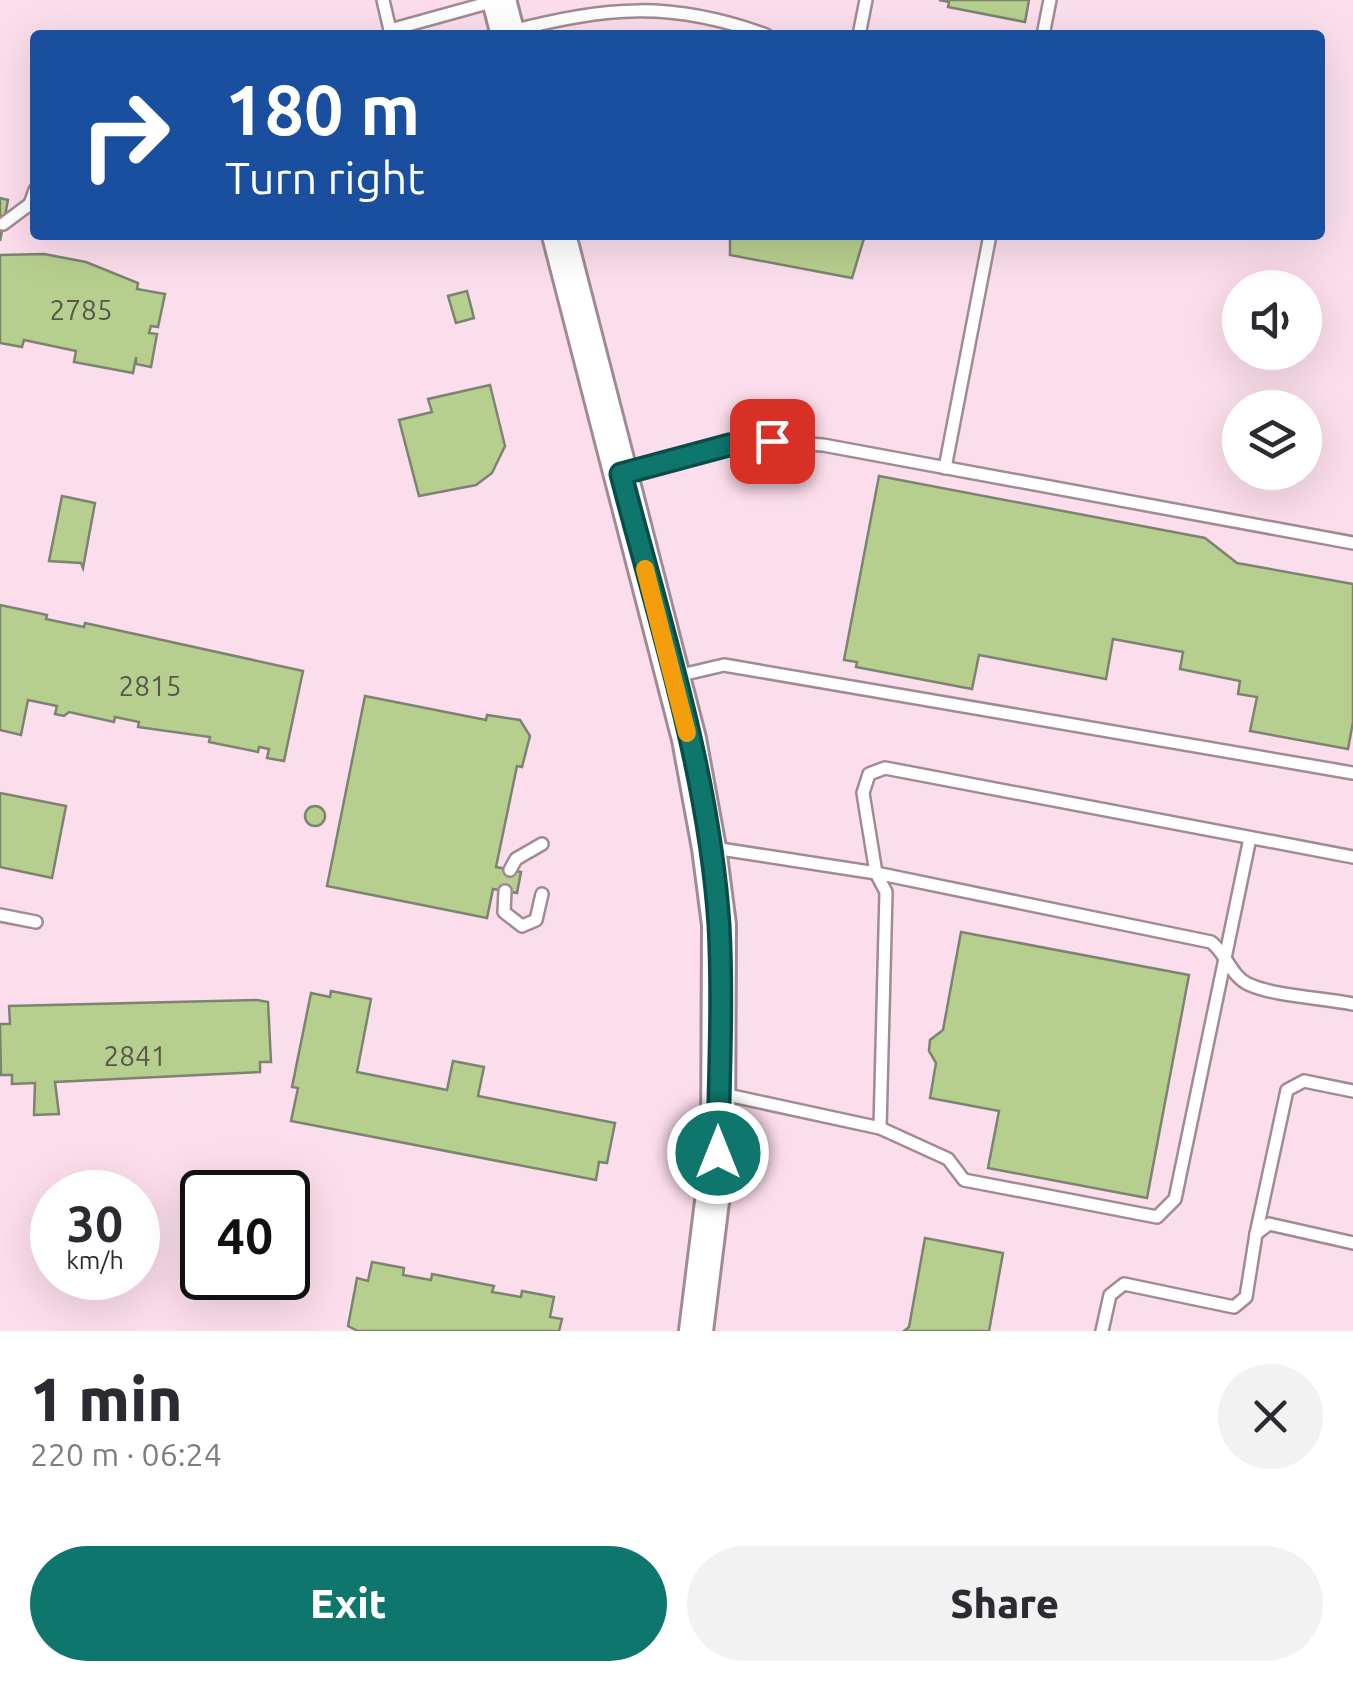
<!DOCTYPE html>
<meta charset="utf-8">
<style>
body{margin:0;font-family:Ubuntu,sans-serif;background:#f2f2f3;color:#2b2b33;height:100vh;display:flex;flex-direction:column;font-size:38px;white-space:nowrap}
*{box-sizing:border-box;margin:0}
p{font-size:32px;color:#7c7c81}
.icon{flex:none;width:55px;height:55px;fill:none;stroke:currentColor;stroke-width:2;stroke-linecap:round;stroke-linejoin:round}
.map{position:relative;height:1331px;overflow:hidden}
.panel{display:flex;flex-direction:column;background:#fff;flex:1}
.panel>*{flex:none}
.guide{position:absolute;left:30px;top:30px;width:1295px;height:210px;border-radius:10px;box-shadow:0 10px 40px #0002;background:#1a4fa0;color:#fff;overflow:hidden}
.fabs{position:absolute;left:1222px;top:270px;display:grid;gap:20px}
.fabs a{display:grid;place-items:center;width:100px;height:100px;border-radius:50%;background:#fff;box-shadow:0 10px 40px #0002;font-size:50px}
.speed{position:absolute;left:30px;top:1170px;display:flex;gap:20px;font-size:50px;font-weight:700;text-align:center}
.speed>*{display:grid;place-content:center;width:130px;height:130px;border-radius:50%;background:#fff;box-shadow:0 10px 40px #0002;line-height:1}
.speed small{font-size:25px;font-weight:400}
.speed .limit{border:5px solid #111;border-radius:15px;background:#fff;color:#111}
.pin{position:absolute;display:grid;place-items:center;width:85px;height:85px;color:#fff;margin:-42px;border-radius:20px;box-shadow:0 5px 15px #0006}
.me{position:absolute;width:110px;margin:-55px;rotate:0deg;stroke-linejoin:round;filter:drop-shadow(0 0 8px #0008)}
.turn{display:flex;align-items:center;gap:35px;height:210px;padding:0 30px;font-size:45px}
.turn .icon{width:130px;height:130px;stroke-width:2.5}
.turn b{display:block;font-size:70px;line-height:85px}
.round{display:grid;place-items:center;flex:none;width:105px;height:105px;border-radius:52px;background:#f2f2f3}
.headline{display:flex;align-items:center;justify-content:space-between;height:170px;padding:0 30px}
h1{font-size:60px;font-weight:800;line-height:75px}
.action{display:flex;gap:20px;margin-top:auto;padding:20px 30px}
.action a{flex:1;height:115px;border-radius:60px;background:#0f766e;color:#fff;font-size:40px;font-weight:800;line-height:115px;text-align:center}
.action a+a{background:#f2f2f3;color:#2b2b33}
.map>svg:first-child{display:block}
</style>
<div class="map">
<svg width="1353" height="1331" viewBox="0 0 1353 1331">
<rect width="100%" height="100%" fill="#fdebf3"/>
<path fill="#fcddeb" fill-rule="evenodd" d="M0,0H1353V1331H0ZM35,35H1320V235H35ZM1240,288H1305V352H1240ZM1240,408H1305V472H1240ZM52,1192H138V1278H52ZM202,1192H288V1278H202Z"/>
<g fill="#b7cf8e" stroke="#7c8371" stroke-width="2.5">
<polygon points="939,0 1029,0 1025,22 948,7 949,2"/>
<polygon points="0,198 8,200 0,241"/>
<polygon points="730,235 865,235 852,278 730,255"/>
<polygon points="44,254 86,262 138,283 137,289 165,294 158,327 151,326 149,333 157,334 151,367 136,364 136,357 133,373 74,362 76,351 24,340 22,347 0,343 0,255"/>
<polygon points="467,291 474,318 456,323 448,296"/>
<polygon points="490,385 505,446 492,473 476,485 419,496 399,420 432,412 428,399"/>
<polygon points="879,476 1205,538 1237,563 1353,584 1353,722 1348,749 1250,731 1257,697 1238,694 1240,681 1180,669 1183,652 1113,639 1106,679 979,655 972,689 856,667 857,662 844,660"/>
<polygon points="62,496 95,503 83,568 81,563 49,561"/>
<polygon points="0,605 47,615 46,619 84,627 85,623 303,671 284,761 267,758 269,749 259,747 258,752 209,742 210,737 138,727 139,722 115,717 114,722 69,712 64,716 55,714 57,706 28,700 21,735 0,730"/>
<polygon points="365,696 486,720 487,715 520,720 530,736 522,767 517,766 496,867 521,872 517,893 493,889 487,918 327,886"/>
<polygon points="0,793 66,806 52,878 0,867"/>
<circle cx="315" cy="816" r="10"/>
<polygon points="961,932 1189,975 1147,1198 988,1168 999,1111 930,1098 936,1063 929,1051 930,1040 943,1030"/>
<polygon points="331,991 371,999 357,1072 447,1090 453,1061 484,1067 478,1096 615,1123 607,1163 599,1162 596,1180 291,1121 298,1088 292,1087 311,993 330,997"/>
<polygon points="257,1000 268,1002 271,1062 260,1062 260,1072 55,1082 59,1114 34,1115 35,1083 12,1084 12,1075 1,1075 0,1024 10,1024 9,1006"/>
<polygon points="925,1238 1003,1253 989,1331 904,1331 909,1327"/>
<polygon points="372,1262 404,1268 403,1275 431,1280 432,1274 494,1286 492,1292 521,1297 522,1291 554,1297 550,1317 562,1319 559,1331 358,1331 348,1326 357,1278 368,1281"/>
</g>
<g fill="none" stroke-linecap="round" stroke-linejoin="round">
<g stroke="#a08b95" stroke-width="16">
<g id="lane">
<polyline points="383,0 390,30"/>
<path d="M511,31C607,7 670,0 766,35"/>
<polyline points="392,35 390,30 495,1"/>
<polyline points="859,35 866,0"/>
<polyline points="1043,35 1050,0"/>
<polyline points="3,224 30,204 35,190"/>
<polyline points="945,468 990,235"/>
<path d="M625,472C693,455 752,440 823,445L1353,543"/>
<polyline points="677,676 724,665 1353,773"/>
<polyline points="714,848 876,873 886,892 880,1128 723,1094"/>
<path d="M1353,857L885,768L869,774L863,793L876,873L1211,942C1226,953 1231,976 1248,984C1273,996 1324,998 1353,1004"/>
<polyline points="510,870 516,859 542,844"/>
<polyline points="505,891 504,912 522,926 536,920 542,894"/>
<polyline points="0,915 36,922"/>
<polyline points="880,1128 948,1159 964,1180 1157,1217 1175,1199 1250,838"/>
<polyline points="1256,1234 1287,1090 1304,1081 1353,1091"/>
<polyline points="1102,1331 1110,1295 1124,1284 1234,1307 1246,1297 1256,1234 1269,1224 1353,1243"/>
</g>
</g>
<g stroke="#a08b95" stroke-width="38">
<g id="secondary">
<polyline points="499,0 508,35"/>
<polyline points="559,235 689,739 709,848 719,925 718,1153 696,1331"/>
</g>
</g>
<use href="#lane" stroke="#fff" stroke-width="11"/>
<use href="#secondary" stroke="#fff" stroke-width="32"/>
</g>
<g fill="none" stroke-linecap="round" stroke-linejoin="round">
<g stroke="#0a4d48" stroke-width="25">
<path id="route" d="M718,1153C719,1077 723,1000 719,925C709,772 659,621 621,474L729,445L772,441"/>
</g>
<use href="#route" stroke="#0f766e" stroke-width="18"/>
<polyline stroke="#f59e0b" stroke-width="18" points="645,569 687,733"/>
</g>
<g text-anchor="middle" stroke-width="10" stroke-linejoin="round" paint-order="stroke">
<g font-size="28" fill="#58574a">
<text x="81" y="320">2785</text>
<text x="150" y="696">2815</text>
<text x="135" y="1066">2841</text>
</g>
</g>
</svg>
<div class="fabs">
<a><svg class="icon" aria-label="sound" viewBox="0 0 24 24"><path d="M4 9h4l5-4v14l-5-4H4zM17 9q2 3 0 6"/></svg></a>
<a><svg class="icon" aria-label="layers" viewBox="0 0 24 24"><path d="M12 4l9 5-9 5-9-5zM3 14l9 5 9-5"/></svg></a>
</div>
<div class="speed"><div>30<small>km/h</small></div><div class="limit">40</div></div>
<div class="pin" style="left:772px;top:441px;background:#d93025"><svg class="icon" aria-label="arrive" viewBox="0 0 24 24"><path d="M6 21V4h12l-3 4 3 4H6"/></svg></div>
<svg class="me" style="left:718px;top:1153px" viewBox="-20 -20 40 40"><circle r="17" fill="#0f766e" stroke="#fff" stroke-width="3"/><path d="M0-11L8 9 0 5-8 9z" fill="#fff"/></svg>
<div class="guide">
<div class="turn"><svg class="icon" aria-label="right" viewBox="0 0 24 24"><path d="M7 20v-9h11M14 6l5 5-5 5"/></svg><div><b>180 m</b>Turn right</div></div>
</div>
</div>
<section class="panel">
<div class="headline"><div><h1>1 min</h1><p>220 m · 06:24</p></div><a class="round"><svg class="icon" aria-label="close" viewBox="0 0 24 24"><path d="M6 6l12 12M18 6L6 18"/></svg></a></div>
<div class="action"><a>Exit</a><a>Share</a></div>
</section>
